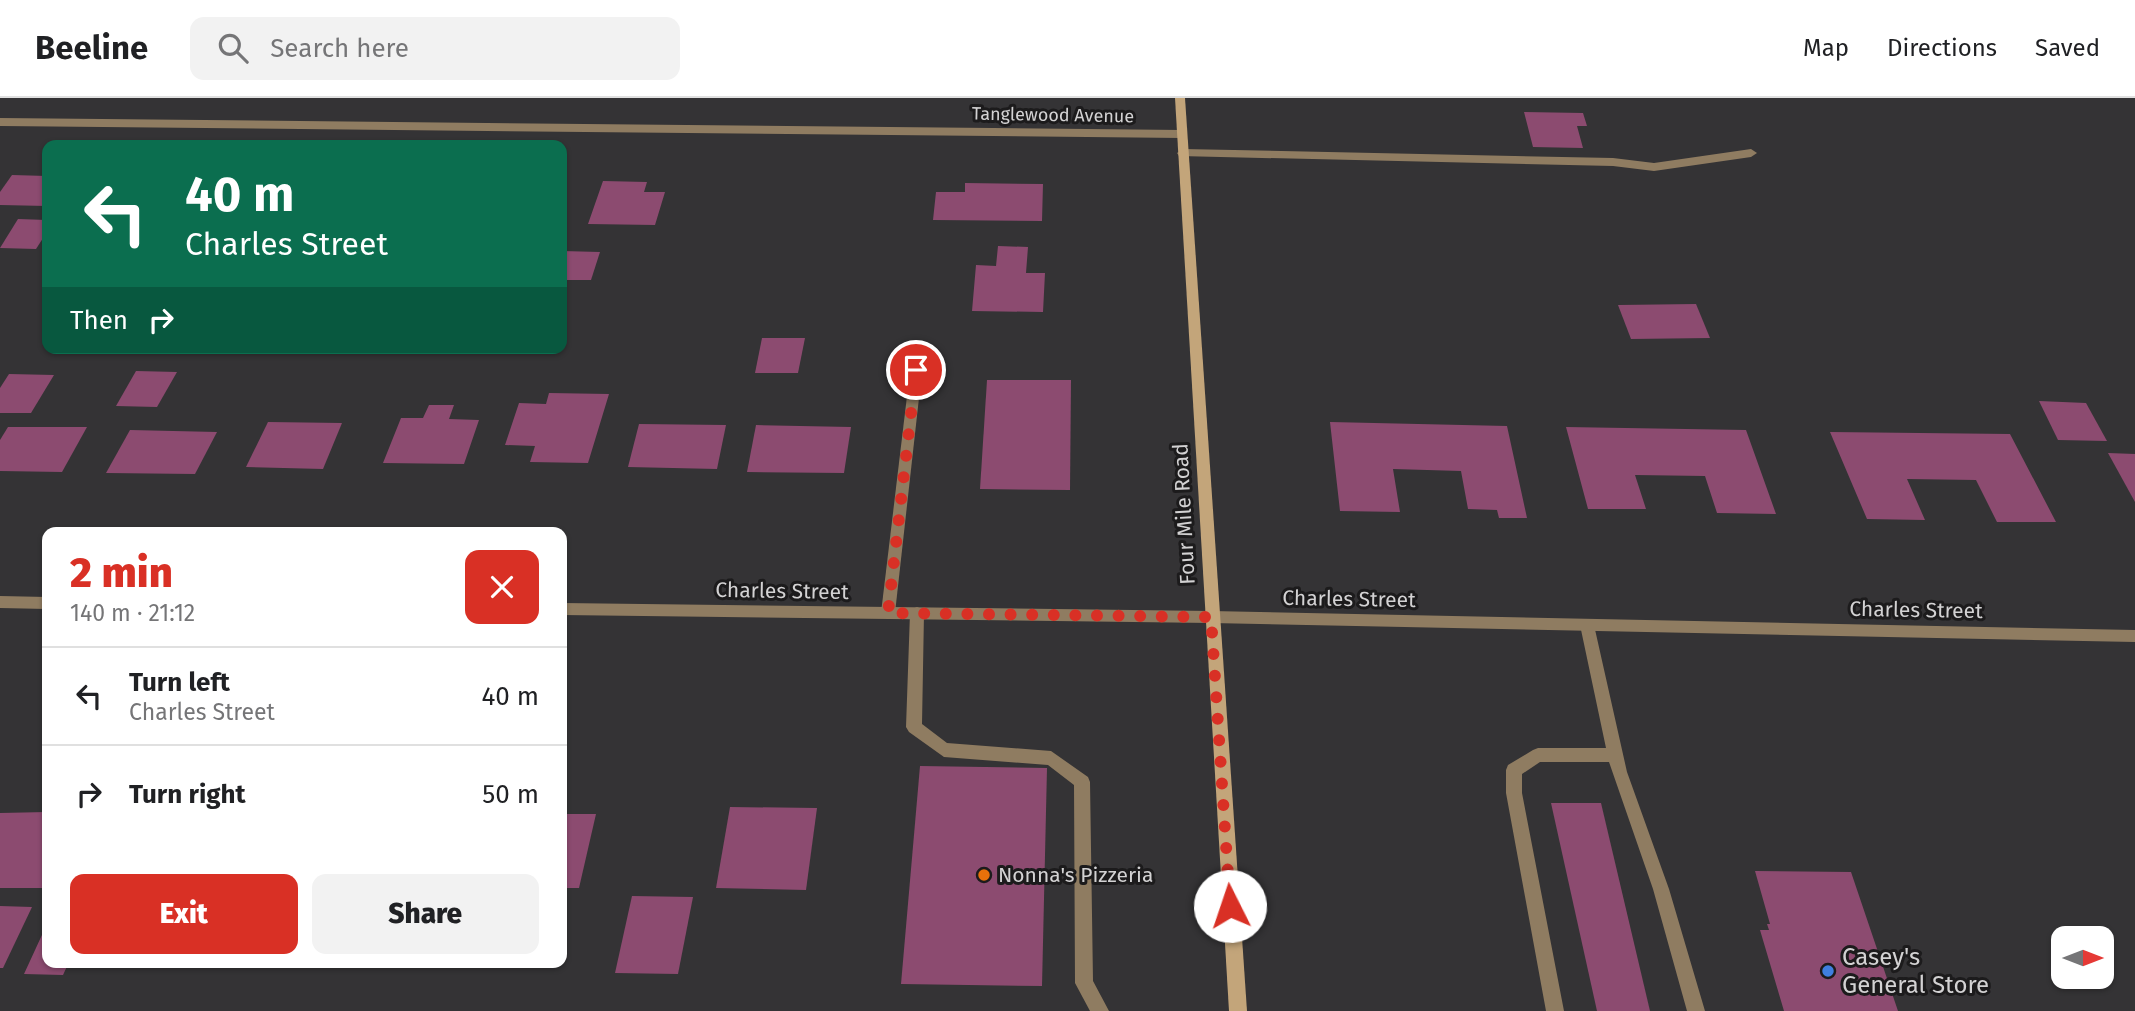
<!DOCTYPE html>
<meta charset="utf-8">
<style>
body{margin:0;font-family:"Fira Sans",sans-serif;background:#f2f2f2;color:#202124;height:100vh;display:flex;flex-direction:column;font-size:26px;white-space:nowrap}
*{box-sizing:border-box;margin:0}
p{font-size:23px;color:#757577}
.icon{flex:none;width:38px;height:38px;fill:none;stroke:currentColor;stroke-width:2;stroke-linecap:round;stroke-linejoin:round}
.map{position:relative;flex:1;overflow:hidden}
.details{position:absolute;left:42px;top:429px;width:525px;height:441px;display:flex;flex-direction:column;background:#fff;border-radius:14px;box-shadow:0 2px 5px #0004}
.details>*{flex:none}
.guide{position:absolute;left:42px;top:42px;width:525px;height:214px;border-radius:14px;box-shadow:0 2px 5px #0004;background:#0b6e4f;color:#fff;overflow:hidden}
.needle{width:46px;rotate:90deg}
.buttons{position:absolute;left:2051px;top:828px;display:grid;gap:14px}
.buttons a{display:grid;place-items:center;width:63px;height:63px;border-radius:14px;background:#fff;box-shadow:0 2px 5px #0004;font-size:35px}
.pin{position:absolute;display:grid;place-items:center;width:60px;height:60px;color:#fff;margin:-30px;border:4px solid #fff;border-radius:50%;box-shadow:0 2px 7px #0007}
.me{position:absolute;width:77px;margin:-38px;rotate:356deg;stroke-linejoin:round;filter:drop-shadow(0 0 5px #0008)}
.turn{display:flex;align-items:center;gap:24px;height:147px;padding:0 28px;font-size:32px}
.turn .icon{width:91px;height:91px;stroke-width:2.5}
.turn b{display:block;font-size:49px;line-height:60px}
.then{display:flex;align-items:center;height:66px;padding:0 28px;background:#0003;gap:14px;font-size:26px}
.round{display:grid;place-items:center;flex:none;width:74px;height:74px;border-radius:14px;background:#f2f2f2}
.head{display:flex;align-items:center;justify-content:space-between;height:119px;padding:0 28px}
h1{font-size:42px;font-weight:800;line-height:52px;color:#d93025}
.button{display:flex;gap:14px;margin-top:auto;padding:14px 28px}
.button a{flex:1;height:80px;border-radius:14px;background:#d93025;color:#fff;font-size:28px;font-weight:800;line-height:80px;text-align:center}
.button a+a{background:#f2f2f2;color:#202124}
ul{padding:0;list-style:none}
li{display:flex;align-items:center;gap:21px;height:98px;padding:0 28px;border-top:2px solid #e0e0e0}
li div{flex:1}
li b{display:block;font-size:26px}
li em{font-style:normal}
header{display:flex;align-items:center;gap:42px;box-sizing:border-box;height:98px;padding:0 35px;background:#fff;border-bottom:2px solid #e0e0e0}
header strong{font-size:33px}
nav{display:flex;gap:38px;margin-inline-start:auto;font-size:24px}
.search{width:490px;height:63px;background:#f2f2f2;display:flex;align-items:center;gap:18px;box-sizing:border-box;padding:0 24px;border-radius:14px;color:#757577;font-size:26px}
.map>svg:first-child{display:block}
</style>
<header>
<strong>Beeline</strong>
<div class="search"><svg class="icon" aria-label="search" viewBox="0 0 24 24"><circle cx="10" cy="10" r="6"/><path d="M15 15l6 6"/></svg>Search here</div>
<nav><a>Map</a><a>Directions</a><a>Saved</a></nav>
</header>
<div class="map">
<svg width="2135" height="913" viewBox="0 0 2135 913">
<rect width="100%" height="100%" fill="#343335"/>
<g fill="#8c4b70">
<polygon points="1524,14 1583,15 1587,28 1577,28 1583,50 1533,49"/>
<polygon points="12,77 47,78 47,108 0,107 0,94"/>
<polygon points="603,83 647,84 644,94 665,94 655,127 588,126"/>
<polygon points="965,85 1043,86 1042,123 933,122 936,94 965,94"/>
<polygon points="18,121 47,122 47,134 36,151 0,150"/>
<polygon points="998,148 1028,149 1026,175 1045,175 1043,214 972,213 976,167 996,168"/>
<polygon points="562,153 600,154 591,182 562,182"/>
<polygon points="1696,206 1710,240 1631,241 1618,207"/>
<polygon points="762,240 805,240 798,275 755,275"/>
<polygon points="136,273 177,274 157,309 116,308"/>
<polygon points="9,276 54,277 31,315 0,315 0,290"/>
<polygon points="987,282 1071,282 1070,392 980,391"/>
<polygon points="549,295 609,296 588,365 530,364 535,348 505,347 519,305 546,306"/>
<polygon points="2039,303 2086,305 2107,343 2058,342"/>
<polygon points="429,307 454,307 449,321 479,322 464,366 383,365 401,320 423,320"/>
<polygon points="268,324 342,325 323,371 246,369"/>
<polygon points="1330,324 1507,328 1527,420 1499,420 1497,412 1468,411 1461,373 1393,371 1400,414 1340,413"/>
<polygon points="639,326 726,327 717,371 628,369"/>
<polygon points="756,327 851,329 844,375 747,374"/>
<polygon points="8,329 87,329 62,374 0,373 0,342"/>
<polygon points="1566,329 1746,332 1776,416 1717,415 1705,378 1635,377 1646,411 1588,411"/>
<polygon points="130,332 217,334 195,376 106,375"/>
<polygon points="1830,334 2010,336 2056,424 1997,424 1976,382 1907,381 1925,422 1867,421"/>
<polygon points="2108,355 2135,356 2135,404"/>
<polygon points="920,668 1047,670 1042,888 901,886"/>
<polygon points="1551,705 1601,705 1650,913 1597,913"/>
<polygon points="730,709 817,710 806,792 716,790"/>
<polygon points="47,714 47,781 43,790 0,790 0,715"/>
<polygon points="562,716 596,716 579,790 562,790"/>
<polygon points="1755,773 1851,774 1898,913 1784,913 1760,832 1769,832 1767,826 1770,826"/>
<polygon points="632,798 693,799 678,876 615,875"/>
<polygon points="0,808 32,809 3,870 0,870"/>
<polygon points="47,826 47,864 69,864 63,877 24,876"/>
</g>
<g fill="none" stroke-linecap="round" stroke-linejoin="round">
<g fill="#8f7c61" fill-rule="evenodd">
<polygon points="1183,51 1613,60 1654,65 1751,51 1757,55 1751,59 1654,73 1613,68 1179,58 1177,55"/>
<polygon points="916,268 922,273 895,515 893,519 888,521 883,519 881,515 910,273"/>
<polygon points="917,509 922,511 924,515 922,626 947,645 1051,653 1088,679 1090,684 1093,883 1109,913 1090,913 1075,885 1074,687 1048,667 944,659 909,634 906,629 910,515 912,511"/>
<polygon points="1587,521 1592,522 1594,527 1627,674 1669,791 1705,913 1687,913 1653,791 1609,664 1540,664 1522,676 1522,695 1564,913 1546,913 1506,695 1506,672 1508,667 1533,652 1538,650 1606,650 1580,527 1582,522"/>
</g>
<g fill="#8f7c61" fill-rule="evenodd">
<polygon points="0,20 1182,32 1187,36 1182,40 0,28"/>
<polygon points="0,498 47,499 47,511 0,510"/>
<polygon points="562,505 1211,513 2135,532 2135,544 1211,525 562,517"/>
</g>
<polygon fill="#c3a57a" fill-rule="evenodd" points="1175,0 1185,0 1247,913 1229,913"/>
</g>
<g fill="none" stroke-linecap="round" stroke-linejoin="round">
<polyline stroke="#d93025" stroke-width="12" stroke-dasharray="0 21.6" points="916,272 888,515 1211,519 1230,808"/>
</g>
<circle fill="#e8710a" stroke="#1c1b1c" stroke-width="2.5" cx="984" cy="777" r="7"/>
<circle fill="#3f7fe0" stroke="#1c1b1c" stroke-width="2.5" cx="1828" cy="873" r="7"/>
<g text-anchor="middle" stroke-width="6" stroke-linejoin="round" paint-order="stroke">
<g font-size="18" fill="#d3d2d3" stroke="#1c1b1c">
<text transform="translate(1053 17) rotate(1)" y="6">Tanglewood Avenue</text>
</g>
<g font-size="21" fill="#d3d2d3" stroke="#1c1b1c">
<text transform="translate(1184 416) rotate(-93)" y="7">Four Mile Road</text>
<text transform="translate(782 493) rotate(1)" y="7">Charles Street</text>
<text transform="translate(1349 501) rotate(1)" y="7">Charles Street</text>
<text transform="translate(1916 512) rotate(1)" y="7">Charles Street</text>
</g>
<g font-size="21" fill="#d3d2d3" stroke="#1c1b1c" text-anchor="start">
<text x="998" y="784">Nonna's Pizzeria</text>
</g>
<g font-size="24" fill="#d3d2d3" stroke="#1c1b1c" text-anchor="start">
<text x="1842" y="867">Casey's<tspan x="1842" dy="28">General Store</tspan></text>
</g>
</g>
</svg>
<div class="buttons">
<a><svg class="needle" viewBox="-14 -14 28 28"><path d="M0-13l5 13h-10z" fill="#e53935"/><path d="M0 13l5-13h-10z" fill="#757577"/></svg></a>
</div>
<div class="pin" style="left:916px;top:272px;background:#d93025"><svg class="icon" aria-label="arrive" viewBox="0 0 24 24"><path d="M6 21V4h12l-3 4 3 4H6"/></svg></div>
<svg class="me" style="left:1230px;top:808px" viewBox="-20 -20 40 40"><circle r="19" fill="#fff"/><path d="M0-13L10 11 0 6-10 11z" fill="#d93025"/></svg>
<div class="guide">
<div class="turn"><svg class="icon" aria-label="left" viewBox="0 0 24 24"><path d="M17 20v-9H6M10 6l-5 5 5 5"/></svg><div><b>40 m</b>Charles Street</div></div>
<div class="then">Then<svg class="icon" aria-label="right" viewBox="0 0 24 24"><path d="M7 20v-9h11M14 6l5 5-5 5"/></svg></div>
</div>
<section class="details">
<div class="head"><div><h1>2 min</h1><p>140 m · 21:12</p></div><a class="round" style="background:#d93025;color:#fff"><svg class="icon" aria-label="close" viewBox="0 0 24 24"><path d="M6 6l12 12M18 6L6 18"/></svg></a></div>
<ul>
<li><svg class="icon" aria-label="left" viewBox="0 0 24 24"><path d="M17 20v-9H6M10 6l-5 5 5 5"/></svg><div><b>Turn left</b><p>Charles Street</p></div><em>40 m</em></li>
<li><svg class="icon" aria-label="right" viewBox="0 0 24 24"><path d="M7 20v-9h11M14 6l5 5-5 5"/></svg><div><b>Turn right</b></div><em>50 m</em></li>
</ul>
<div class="button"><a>Exit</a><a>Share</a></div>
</section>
</div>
